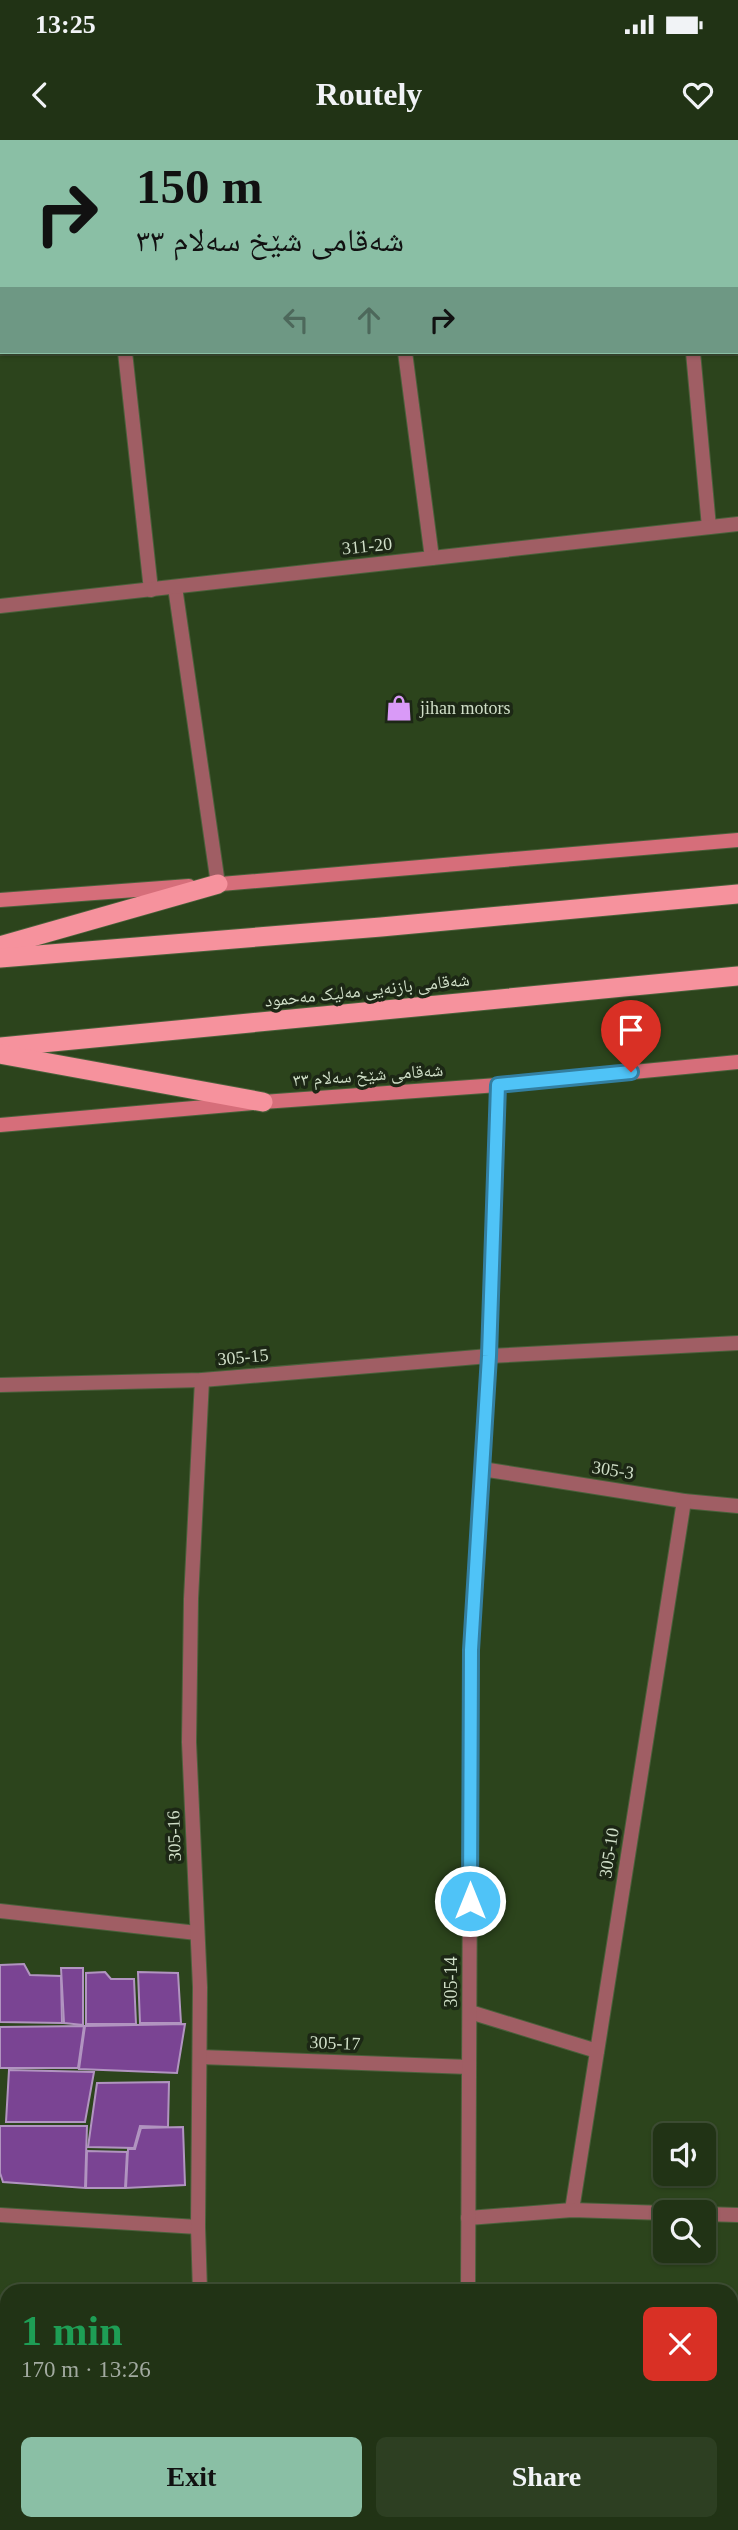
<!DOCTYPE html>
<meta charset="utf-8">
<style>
body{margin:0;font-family:"Times New Roman","Noto Naskh Arabic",serif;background:#2d3f22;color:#f1f3f6;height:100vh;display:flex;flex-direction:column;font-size:26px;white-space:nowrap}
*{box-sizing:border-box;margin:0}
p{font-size:23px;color:#a2aaa0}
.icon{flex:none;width:38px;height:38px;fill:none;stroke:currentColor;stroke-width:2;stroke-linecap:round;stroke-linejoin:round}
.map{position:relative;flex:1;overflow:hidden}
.details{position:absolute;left:0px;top:2144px;width:738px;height:247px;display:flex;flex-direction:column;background:#213315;border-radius:21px 21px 0 0;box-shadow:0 2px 5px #0004,0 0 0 2px #3e4e34}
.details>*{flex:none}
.banner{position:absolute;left:0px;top:0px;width:738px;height:214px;box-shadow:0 2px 5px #0004,0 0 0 2px #3e4e34;background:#8abfa5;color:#111;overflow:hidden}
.tools{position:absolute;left:653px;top:1983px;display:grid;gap:14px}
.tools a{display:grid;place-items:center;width:63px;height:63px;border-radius:10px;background:#213315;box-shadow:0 2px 5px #0004,0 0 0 2px #3e4e34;font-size:35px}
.pin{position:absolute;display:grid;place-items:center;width:60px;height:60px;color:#fff;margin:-72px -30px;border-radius:50% 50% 50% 0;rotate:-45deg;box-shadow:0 0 7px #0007}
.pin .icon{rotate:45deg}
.me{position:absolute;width:77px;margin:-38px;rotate:0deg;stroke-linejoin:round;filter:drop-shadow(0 0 5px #0008)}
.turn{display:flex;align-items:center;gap:24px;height:147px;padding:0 21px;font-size:32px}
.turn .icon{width:91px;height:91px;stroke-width:2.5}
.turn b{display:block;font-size:49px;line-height:60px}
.lanes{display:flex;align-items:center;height:66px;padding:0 21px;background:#0003;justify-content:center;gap:35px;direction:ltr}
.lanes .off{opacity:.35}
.round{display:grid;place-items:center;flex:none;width:74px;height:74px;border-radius:10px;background:#2d3f22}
.head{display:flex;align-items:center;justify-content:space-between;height:119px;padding:0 21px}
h1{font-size:42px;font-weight:600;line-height:52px;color:#1e9e55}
.cta{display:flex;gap:14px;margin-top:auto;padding:14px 21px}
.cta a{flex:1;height:80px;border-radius:10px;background:#8abfa5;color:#111;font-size:28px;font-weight:600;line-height:80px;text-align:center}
.cta a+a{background:#2d3f22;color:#f1f3f6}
.status{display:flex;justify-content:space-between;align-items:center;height:49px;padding:0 35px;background:#213315;direction:ltr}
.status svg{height:19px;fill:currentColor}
header{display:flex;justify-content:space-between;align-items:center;height:91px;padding:0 21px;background:#213315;font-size:32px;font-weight:600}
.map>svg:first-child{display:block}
</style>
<div class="status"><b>13:25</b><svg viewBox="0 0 49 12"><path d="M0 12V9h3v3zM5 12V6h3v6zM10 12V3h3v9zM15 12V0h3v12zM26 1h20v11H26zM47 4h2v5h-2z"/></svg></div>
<header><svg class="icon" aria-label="back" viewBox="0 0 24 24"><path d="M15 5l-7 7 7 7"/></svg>Routely<svg class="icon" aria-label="heart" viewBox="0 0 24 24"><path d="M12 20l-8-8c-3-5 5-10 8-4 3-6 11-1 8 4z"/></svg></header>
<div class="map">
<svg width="738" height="2390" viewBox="0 0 738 2390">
<rect width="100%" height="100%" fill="#2c441c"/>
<g fill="#7a4493" stroke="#b194c0" stroke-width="2">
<polygon points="24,1824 30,1835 61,1836 62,1883 0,1882 0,1825"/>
<polygon points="61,1828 83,1828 83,1885 64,1883"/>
<polygon points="105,1832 111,1839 134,1839 136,1884 86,1884 86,1833"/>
<polygon points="138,1832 178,1833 181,1883 140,1883"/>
<polygon points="185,1884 177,1933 79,1929 85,1886"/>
<polygon points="84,1886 78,1928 0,1928 0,1887"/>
<polygon points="9,1930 94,1932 85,1982 6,1982"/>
<polygon points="169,1942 168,1987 140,1986 134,2008 88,2007 97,1943"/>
<polygon points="0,1986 87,1986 85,2048 3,2042 0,2033"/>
<polygon points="183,1987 185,2045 126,2048 128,2009 135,2009 141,1988"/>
<polygon points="87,2011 127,2012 125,2048 86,2048"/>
</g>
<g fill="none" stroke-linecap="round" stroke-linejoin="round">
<g stroke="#4a603b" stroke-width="16">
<g id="minor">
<polyline points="103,0 103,2"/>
<polyline points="378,0 378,2"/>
<polyline points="670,0 671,2"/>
<polyline points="0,92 2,92"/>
<polyline points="125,212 151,450"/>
<polyline points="405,212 432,418"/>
<polyline points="693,212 709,387"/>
<polyline points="175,447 218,744"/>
<polyline points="0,466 738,384"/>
<polyline points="0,1245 202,1240 489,1216 738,1203"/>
<polyline points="482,1329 684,1361 738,1366"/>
<polyline points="0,1771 197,1793"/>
<polyline points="470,1872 597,1911"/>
<polyline points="200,1917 469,1927"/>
<polyline points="572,2070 684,1361"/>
<polyline points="704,2074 738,2075"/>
<polyline points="0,2075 198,2087"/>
<polyline points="468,2078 572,2070 665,2073"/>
<polyline points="200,2151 198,2087 200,1847 189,1602 191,1459 202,1240"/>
<polyline points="468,2151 471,1510 489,1216 498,945"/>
<polyline points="0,2334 7,2335"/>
<polyline points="732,2380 738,2380"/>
<polyline points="0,2384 199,2387 387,2384"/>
</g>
</g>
<g stroke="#4a603b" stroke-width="16">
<g id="secondary">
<polyline points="209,745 738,700"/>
<polyline points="0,760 189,746"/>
<polyline points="0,985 263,962 498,945 738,922"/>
</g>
</g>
<g stroke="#4a603b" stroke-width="21">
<g id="trunk">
<polyline points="0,806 218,744"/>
<polyline points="0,818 381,787 738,754"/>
<polyline points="0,907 738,836"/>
<polyline points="0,914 263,962"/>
</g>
</g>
<use href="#minor" stroke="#a05e64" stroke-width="14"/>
<use href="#secondary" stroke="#d66e7a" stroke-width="14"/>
<use href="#trunk" stroke="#f6929d" stroke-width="19"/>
</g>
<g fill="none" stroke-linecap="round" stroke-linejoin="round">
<g stroke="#337fa1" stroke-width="18">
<polyline id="route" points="470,1761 471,1510 489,1216 498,945 631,932"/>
</g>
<use href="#route" stroke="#4fc3f7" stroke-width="12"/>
</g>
<defs>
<g id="shop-bare" transform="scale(2.1)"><path d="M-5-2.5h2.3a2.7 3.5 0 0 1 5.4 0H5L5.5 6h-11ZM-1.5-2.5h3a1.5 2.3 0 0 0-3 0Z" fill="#d99af7" stroke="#1c2715" stroke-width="2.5" paint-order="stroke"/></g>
</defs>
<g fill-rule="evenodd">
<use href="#shop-bare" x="399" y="568"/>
</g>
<g text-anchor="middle" stroke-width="7" stroke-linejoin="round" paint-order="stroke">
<g font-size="18" fill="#d0dfc8" stroke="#1c2715">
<text transform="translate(367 406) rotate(-6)" y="6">311-20</text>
<text transform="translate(367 850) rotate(-6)" y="6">شەقامی بازنەیی مەلیک مەحمود</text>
<text transform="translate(368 935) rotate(-4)" y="6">شەقامی شێخ سەلام ٣٣</text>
<text transform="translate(243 1217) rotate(-5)" y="6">305-15</text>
<text transform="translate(613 1330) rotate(9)" y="6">305-3</text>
<text transform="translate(174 1696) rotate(-92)" y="6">305-16</text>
<text transform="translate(609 1713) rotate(-81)" y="6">305-10</text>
<text transform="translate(451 1842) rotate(-90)" y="6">305-14</text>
<text transform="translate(335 1903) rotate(2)" y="6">305-17</text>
</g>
<g font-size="18" fill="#d0dfc8" stroke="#1c2715" text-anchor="start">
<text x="420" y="574">jihan motors</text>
</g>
</g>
</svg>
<div class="tools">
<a><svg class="icon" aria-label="sound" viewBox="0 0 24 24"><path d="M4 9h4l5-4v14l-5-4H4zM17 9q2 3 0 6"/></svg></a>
<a><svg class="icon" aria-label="search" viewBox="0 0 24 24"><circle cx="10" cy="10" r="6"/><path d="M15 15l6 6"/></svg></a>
</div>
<div class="pin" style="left:631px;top:932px;background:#d93025"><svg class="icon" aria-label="arrive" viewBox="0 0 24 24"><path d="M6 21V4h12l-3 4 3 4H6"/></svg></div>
<svg class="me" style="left:470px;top:1761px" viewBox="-20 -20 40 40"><circle r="17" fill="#4fc3f7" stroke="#fff" stroke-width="3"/><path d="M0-11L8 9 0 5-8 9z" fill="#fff"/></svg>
<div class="banner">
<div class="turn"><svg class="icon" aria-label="right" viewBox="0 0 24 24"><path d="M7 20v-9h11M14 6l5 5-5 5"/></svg><div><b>150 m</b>شەقامی شێخ سەلام ٣٣</div></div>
<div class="lanes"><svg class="icon off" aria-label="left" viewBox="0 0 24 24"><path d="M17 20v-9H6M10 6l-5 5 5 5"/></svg><svg class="icon off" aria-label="ahead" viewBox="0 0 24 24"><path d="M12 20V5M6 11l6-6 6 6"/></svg><svg class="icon" aria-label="right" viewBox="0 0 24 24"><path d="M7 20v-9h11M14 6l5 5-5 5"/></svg></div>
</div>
<section class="details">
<div class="head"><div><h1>1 min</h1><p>170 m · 13:26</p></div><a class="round" style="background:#d93025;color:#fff"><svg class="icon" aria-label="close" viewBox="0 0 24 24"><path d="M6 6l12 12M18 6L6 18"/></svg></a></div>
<div class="cta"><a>Exit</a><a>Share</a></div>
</section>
</div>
